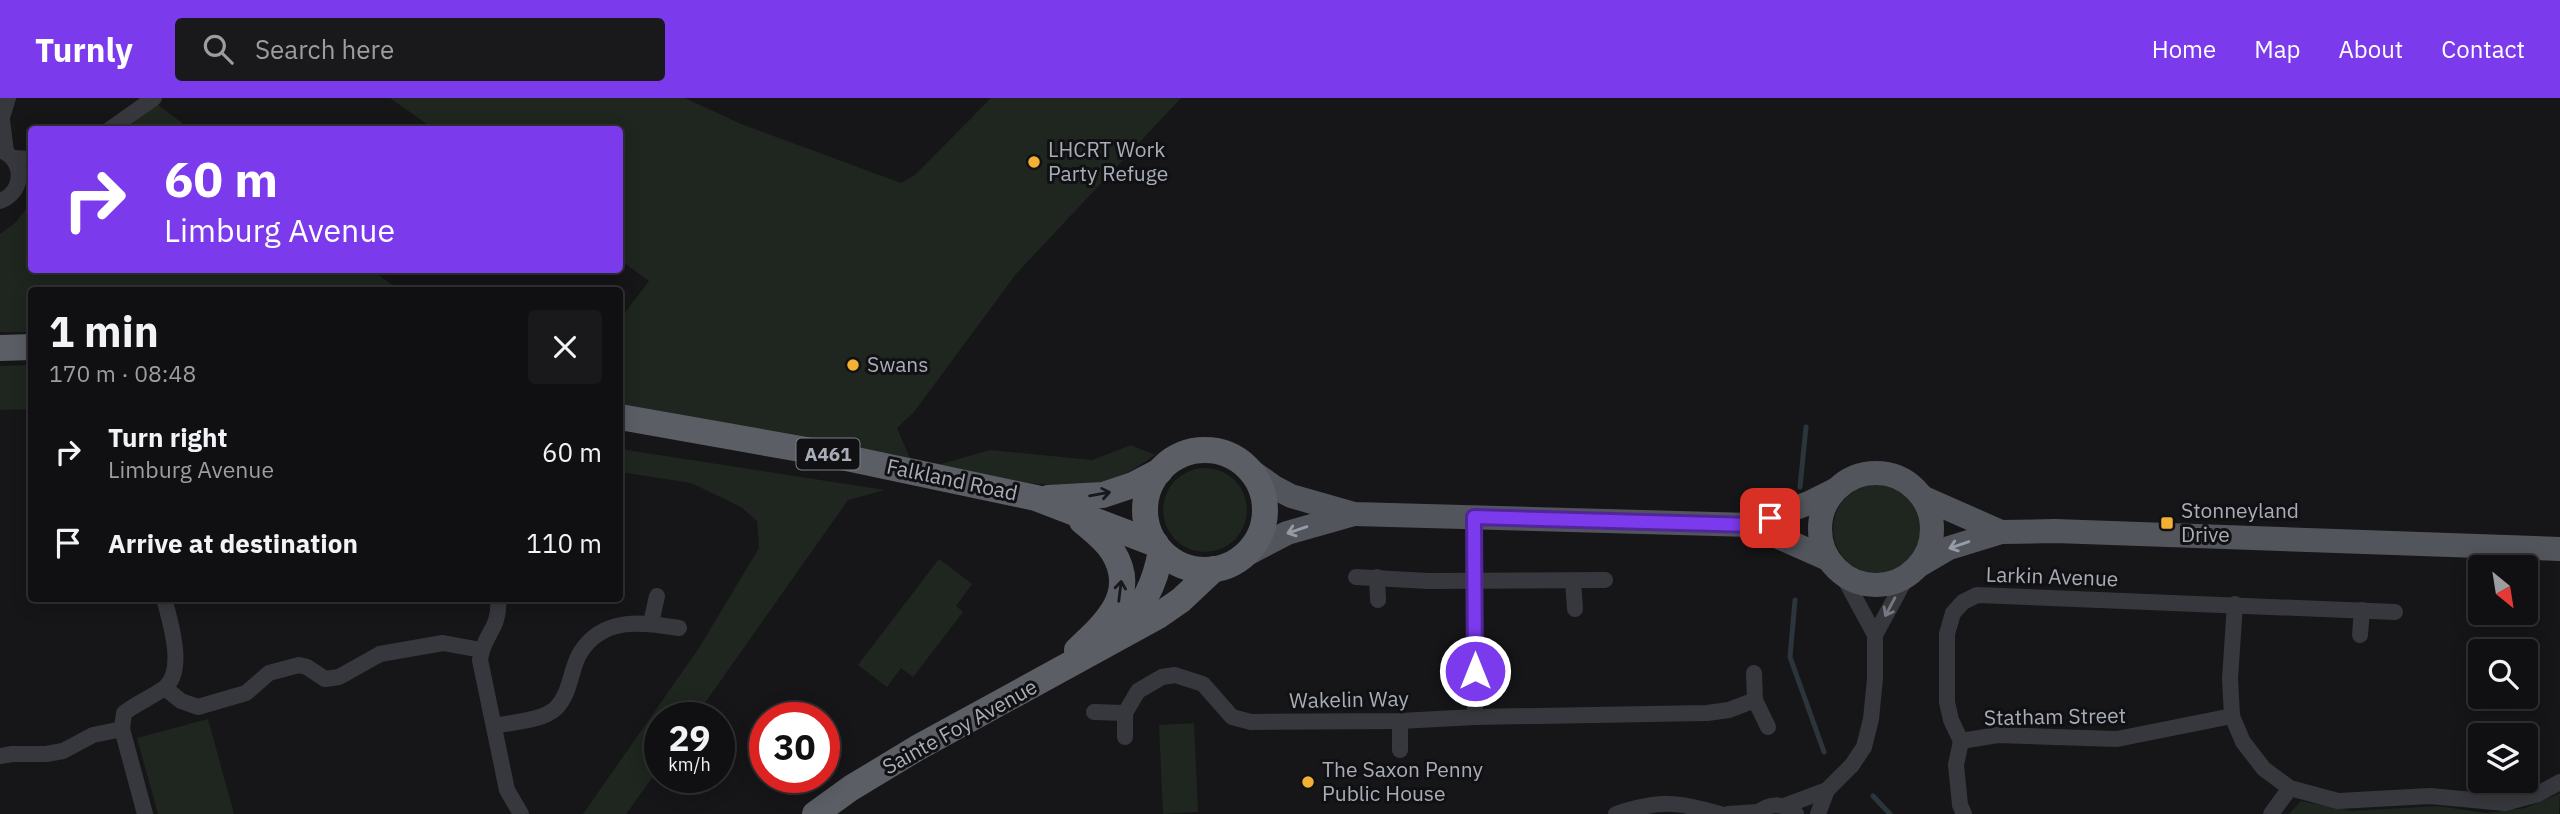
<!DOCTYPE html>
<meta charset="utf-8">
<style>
body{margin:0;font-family:"IBM Plex Sans",sans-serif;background:#19191b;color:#f1f3f6;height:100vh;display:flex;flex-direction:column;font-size:26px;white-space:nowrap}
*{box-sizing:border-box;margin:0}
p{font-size:23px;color:#9c9d9f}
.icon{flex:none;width:38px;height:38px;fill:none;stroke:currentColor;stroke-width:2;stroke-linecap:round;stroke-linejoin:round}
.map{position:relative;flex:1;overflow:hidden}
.drawer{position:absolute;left:28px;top:189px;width:595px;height:315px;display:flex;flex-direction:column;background:#101012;border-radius:7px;box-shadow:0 4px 18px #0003,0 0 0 2px #303032}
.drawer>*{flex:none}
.guide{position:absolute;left:28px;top:28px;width:595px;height:147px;border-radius:7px;box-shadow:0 4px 18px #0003,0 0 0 2px #303032;background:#7c3aed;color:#fff;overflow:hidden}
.needle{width:46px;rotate:150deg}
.controls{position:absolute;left:2468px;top:457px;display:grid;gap:14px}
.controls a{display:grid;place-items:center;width:70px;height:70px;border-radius:7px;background:#101012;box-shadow:0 4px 18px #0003,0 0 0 2px #303032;font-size:35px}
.speed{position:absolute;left:644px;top:604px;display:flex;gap:14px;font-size:35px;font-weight:700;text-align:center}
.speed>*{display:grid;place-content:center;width:91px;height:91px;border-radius:50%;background:#101012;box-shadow:0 4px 18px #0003,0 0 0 2px #303032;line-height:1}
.speed small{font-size:18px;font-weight:400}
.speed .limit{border:10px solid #d22;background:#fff;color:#111}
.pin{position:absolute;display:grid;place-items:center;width:60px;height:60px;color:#fff;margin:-30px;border-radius:14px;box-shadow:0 4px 10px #0006}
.me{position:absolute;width:77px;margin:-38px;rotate:0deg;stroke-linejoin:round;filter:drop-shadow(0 0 5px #0008)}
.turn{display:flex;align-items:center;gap:24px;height:147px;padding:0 21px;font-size:32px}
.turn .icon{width:91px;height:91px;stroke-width:2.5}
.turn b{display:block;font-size:49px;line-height:60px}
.round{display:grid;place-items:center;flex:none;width:74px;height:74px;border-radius:7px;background:#19191b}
.summary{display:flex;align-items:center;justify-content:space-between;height:119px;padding:0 21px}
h1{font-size:42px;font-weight:800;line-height:52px}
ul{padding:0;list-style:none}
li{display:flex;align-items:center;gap:21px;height:91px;padding:0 21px}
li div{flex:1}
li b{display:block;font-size:26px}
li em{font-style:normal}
header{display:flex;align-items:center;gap:42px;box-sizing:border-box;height:98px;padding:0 35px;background:#7c3aed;color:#fff}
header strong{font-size:33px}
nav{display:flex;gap:38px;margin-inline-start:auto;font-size:24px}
.search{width:490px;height:63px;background:#19191b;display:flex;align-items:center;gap:18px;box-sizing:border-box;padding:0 24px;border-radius:7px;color:#9c9d9f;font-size:26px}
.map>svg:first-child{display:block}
</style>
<header>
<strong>Turnly</strong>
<div class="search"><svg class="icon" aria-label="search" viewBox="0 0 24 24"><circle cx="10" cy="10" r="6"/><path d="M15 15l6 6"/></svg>Search here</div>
<nav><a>Home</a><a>Map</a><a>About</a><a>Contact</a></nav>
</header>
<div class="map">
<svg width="2560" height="716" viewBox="0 0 2560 716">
<rect width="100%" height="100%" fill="#161618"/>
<g fill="#1e261f">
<polygon points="390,0 685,0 741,26 901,85 915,77 991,0 1181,0 1016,176 914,314 897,330 910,360 941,366 990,352 1092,362 1131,347 1155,357 1112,385 1050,387 1005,383 620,309 620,221 649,183 620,162 620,32 434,31"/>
<polygon points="157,6 190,31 125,32"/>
<polygon points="31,105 32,172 372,172 399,192 32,192 31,234 0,234 0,136 15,125"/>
<polygon points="31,267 31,311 0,312 0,268"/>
<polygon points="620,351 885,392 848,402 695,619 660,620 660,669 626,716 583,716 699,550 759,450 757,423 741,409 691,385 620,374"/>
<circle cx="1205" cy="412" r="42"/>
<circle cx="1877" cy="431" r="44"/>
<polygon points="939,461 972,486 956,508 963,514 913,579 901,570 887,589 858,567"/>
<polygon points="208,621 234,716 158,716 137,640"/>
<polygon points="1194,625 1198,714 1163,716 1159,627"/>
<polygon points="2560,695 2559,716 2289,716 2301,703 2352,713 2438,708 2487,715 2525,710"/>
</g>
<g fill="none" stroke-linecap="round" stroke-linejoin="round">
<g stroke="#2c353c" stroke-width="5">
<polyline points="1800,389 1806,329"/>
<polyline points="1795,502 1790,559 1824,654"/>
<polyline points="1873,698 1890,716"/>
</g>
<g stroke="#37383d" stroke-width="16">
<polyline points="2,22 6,54"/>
<polyline points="0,26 8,0"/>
<polyline points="109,32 154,0"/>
<path d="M0,52C25,61 25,94 0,103"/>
<polyline points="13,60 32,61"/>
<polyline points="1474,419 1475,619"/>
<polyline points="1356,479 1428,483 1605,482"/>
<polyline points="1377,479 1378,502"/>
<polyline points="1573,483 1575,511"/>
<path d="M498,500C501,531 483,536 480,562L507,692L521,716"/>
<polyline points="2235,506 2230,581 2232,618 2243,644 2264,671 2290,690 2338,703 2430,698 2505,705 2538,696 2560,684"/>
<polyline points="651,525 657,498"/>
<polyline points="1875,537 1906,480"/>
<polyline points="2360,537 2362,512"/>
<polyline points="1754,575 1755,602 1768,629"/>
<polyline points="165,590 181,603 198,609 246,595 269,575 299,567 307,569 325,581 339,579 380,556 443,545 481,552"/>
<polyline points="1094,614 1125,615"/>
<polyline points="1400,623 1400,652"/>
<path d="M494,628C512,624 543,623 556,610C571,595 570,572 580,555C603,518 643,524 679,530"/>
<polyline points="1125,639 1125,615 1138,593 1162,579 1175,577 1203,586 1232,619 1251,624 1400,623 1475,619 1707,615 1729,612 1755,602"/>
<polyline points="1961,643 1998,637 2117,641 2232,618"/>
<polyline points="0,658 12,656 46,656 63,653 93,637 122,631"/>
<polyline points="1784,708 1827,692 1852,667 1864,649 1871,621 1875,581 1875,537 1843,478"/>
<path d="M145,716L122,631L124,615C137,605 150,600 163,591C187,574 170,524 164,500"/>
<path d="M1616,716C1659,702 1677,703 1720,716"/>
<polyline points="1728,716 1757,714"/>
<path d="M1756,716C1768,705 1783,704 1796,716"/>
<polyline points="1818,716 1827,692"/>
<polyline points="1964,716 1960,707 1956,667 1961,643 1951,622 1947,604 1947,536 1953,515 1963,504 1977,497 2395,514"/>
<polyline points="2271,716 2290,690"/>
</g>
<g stroke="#53555c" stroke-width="24">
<polyline points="1247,370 1274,389 1291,398 1354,416 1751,427 1828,461"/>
<circle cx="1876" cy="431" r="56"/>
<polyline points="1924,400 2001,434"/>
<polyline points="1751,427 1809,405 1835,392"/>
<polyline points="1243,458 1287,435 1354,416"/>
<polyline points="1920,467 1949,450 2001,434 2055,433 2560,451"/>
</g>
<g stroke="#5b5e65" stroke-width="26">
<polyline points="0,250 32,249"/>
<polyline points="620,319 823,355 1036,400 1156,446"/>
<circle cx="1205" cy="412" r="60"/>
<polyline points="1048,400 1103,397 1133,387 1160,373"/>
<path d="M1121,532C1145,503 1154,490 1161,453"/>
<path d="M1077,552C1105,526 1139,496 1113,454C1106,442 1092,432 1082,423"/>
<polyline points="815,716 851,690 919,649 1158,518 1181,502 1214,471"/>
</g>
</g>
<defs><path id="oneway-shaft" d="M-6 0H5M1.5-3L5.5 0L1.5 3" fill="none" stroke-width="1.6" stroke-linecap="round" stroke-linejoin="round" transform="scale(1.75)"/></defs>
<g stroke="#18191b">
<use href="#oneway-shaft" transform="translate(1100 396) rotate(-10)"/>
<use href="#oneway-shaft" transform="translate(1120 493) rotate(-83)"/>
</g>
<g stroke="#979ba6">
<use href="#oneway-shaft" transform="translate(1297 432) rotate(161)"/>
<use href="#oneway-shaft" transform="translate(1959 447) rotate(161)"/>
</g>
<use stroke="#757881" href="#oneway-shaft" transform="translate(1890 509) rotate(118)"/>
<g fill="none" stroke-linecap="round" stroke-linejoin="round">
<g stroke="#51269a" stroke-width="18">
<polyline id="route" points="1475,573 1474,419 1751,427 1770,420"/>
</g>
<use href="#route" stroke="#7c3aed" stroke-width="12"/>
</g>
<g fill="#f2b134" stroke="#111113" stroke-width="2.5">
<circle cx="1034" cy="64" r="7"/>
<circle cx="853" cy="267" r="7"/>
<rect x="2160" y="418" width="14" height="14" rx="3.5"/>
<circle cx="1308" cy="684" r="7"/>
</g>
<g text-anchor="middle" stroke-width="6" stroke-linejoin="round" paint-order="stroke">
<rect fill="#111113" stroke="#7b7e86" stroke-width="2" x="796.5" y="340.5" width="63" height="31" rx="5"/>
<g font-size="19" font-weight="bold" fill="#a8adb8">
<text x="828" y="363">A461</text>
</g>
<g font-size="21" fill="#a8adb8" stroke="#111113" text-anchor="start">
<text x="1048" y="59">LHCRT Work<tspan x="1048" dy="24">Party Refuge</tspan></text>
<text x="867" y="274">Swans</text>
<text x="2181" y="420">Stonneyland<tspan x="2181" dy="24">Drive</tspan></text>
<text x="1322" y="679">The Saxon Penny<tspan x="1322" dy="24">Public House</tspan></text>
</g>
<g font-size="21" fill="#a8adb8" stroke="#111113">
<text transform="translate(952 382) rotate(12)" y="7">Falkland Road</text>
<text transform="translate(2052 479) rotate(2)" y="7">Larkin Avenue</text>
<text transform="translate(1349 602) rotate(-1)" y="7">Wakelin Way</text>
<text transform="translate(2055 619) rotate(-1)" y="7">Statham Street</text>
<text transform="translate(960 629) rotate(-29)" y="7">Sainte Foy Avenue</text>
</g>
</g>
</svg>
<div class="controls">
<a><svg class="needle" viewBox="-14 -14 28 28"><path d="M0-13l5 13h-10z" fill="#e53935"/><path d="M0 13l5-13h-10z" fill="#9c9d9f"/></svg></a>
<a><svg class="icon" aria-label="search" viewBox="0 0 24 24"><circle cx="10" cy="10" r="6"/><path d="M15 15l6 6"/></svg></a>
<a><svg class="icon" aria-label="layers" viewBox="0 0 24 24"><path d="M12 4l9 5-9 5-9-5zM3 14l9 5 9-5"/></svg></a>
</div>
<div class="speed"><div>29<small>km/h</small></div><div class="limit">30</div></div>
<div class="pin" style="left:1770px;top:420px;background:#d93025"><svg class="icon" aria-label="arrive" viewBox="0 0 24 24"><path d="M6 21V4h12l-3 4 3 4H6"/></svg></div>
<svg class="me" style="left:1475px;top:573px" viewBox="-20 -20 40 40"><circle r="17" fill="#7c3aed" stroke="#fff" stroke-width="3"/><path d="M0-11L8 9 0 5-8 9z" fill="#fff"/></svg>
<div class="guide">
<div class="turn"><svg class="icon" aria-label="right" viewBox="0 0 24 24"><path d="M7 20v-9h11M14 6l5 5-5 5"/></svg><div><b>60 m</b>Limburg Avenue</div></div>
</div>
<section class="drawer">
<div class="summary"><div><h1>1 min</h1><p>170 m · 08:48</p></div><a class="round"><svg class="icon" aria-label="close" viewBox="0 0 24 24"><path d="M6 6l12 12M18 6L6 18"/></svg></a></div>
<ul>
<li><svg class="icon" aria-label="right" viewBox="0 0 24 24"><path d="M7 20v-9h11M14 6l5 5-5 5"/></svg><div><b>Turn right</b><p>Limburg Avenue</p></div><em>60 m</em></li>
<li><svg class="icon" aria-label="arrive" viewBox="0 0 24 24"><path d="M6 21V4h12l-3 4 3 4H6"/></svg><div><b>Arrive at destination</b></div><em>110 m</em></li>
</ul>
</section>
</div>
